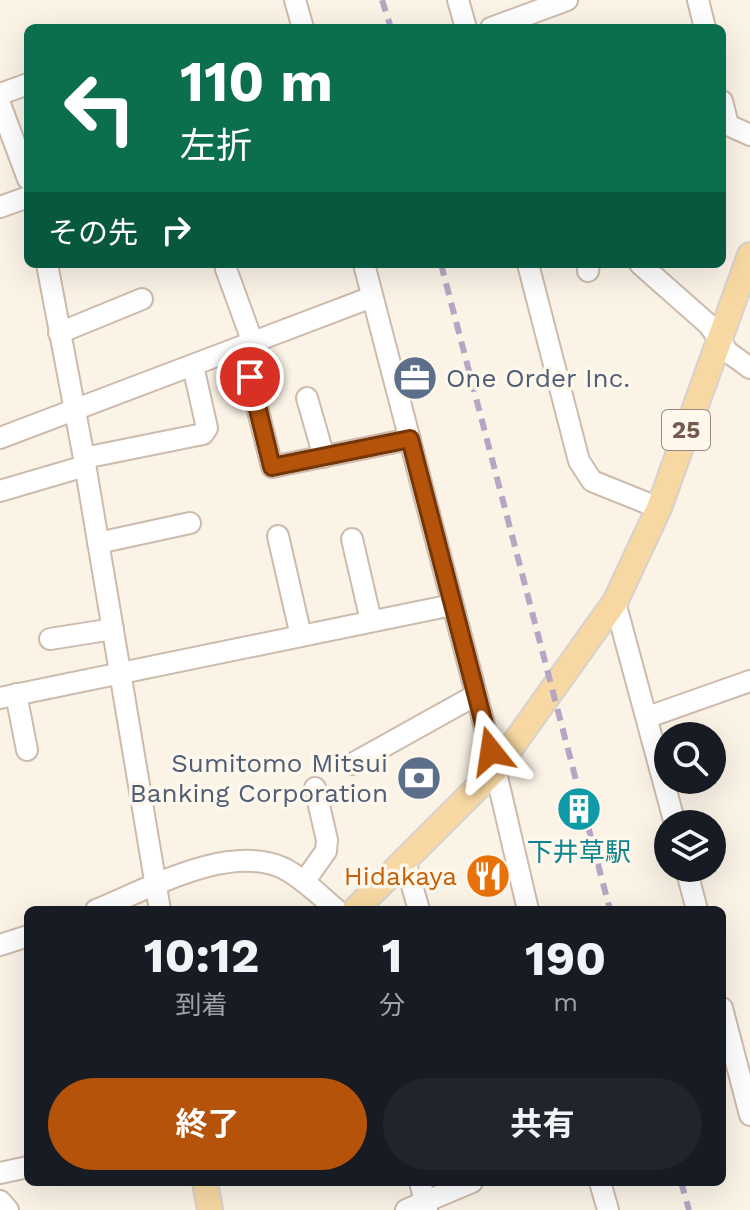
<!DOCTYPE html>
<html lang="ja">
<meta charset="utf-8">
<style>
body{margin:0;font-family:"Work Sans","Noto Sans JP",sans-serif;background:#20242c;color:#f1f3f6;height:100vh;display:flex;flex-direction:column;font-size:30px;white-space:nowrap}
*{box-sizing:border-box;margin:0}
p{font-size:26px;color:#9ea1a6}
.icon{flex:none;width:44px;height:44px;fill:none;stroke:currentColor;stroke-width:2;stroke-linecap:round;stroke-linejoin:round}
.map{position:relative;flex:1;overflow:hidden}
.drawer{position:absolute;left:24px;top:906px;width:702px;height:280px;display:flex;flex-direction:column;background:#171b24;border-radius:12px;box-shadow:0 8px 32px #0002}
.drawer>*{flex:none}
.top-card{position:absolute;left:24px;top:24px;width:702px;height:244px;border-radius:12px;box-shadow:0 8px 32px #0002;background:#0b6e4f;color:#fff;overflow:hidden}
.buttons{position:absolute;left:654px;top:722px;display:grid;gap:16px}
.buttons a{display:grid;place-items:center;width:72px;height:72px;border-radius:50%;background:#171b24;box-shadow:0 8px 32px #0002;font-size:40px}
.pin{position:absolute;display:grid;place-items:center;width:68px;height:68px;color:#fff;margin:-34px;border:4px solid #fff;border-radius:50%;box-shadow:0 2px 8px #0007}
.me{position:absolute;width:88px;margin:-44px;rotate:345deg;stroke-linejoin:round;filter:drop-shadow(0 0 6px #0008)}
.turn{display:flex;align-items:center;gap:28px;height:168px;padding:0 24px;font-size:36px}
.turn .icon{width:104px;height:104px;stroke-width:2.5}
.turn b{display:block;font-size:56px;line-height:68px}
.then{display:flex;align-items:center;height:76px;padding:0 24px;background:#0003;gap:16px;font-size:30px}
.eta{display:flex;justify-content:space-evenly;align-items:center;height:136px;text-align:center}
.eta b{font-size:48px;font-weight:700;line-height:56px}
.cta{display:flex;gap:16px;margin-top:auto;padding:16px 24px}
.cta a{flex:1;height:92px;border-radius:48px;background:#b45309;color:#fff;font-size:32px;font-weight:700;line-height:92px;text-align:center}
.cta a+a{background:#20242c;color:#f1f3f6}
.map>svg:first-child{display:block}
</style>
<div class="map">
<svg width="750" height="1210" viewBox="0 0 750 1210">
<rect width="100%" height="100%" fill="#fbf3e6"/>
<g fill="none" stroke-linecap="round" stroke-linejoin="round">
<g stroke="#cdbbad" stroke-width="24">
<g id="minor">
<polyline points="295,0 303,28"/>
<polyline points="458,0 466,28"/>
<polyline points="698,0 705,28"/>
<polyline points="491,28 567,0"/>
<polyline points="0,94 28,84"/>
<polyline points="722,101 728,125 750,135"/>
<polyline points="0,104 28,179"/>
<polyline points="0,207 28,197"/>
<polyline points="47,264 84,458 160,910"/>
<polyline points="364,264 491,751 528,910"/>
<polyline points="528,264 579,461 592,481 659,508"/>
<polyline points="640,264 709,325 728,352 750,368"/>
<polyline points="226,269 253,343"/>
<polyline points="588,271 589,264"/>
<polyline points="59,333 142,299"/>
<polyline points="242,347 272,467 410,439"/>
<polyline points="307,398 324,457"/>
<polyline points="0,438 372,297"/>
<polyline points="84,458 203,434 207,428 193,366"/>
<polyline points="0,491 85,466"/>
<polyline points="278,536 301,636"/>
<polyline points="352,539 371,621"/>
<polyline points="98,543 190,523"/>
<polyline points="615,602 675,824"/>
<polyline points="50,639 113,629"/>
<polyline points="16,694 27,750"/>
<polyline points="0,698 452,605"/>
<polyline points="648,717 750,681"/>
<polyline points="352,764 476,695"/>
<polyline points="405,861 419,910"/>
<polyline points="686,868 697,910"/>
<polyline points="304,882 326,851 327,840 315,788"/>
<path d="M96,910C148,889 228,843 283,868C303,878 320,896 337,910"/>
<polyline points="0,945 28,936"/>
<polyline points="722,1008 750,1115"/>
<polyline points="0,1173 28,1167"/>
<polyline points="420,1182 427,1210"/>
<polyline points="600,1182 608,1210"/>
<polyline points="0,1201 8,1210"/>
<polyline points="406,1210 472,1182"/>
</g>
</g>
<g stroke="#d8d1cd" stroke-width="28">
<g id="major">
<polyline points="355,910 495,770 615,602 659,508 750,255"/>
<polyline points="205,1182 210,1210"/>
</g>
</g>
<use href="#minor" stroke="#fff" stroke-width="20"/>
<use href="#major" stroke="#f7d8a2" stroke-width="24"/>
<g stroke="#b6a5c5" stroke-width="6" stroke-dasharray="12 8" stroke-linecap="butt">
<polyline points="382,0 391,28"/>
<polyline points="441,264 610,910"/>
<polyline points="681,1182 689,1210"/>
</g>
</g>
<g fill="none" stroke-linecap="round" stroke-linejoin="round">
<g stroke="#753606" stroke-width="20">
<polyline id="route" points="250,377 272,467 410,439 491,751"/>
</g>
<use href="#route" stroke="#b45309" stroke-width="14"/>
</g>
<defs>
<g id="office-disc" transform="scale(2.3)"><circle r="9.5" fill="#5c6f8a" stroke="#fef7ec"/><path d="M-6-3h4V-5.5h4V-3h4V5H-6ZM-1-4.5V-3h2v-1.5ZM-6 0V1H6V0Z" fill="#fff"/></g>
<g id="bank-disc" transform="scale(2.3)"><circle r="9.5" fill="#5c6f8a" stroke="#fef7ec"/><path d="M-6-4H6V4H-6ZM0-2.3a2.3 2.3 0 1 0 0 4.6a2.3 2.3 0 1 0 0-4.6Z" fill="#fff"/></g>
<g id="building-disc" transform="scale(2.3)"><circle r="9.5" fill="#0f9aa8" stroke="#fef7ec"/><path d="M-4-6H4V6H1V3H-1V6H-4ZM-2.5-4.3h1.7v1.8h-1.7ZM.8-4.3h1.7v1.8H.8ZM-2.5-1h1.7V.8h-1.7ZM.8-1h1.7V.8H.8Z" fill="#fff"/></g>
<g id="restaurant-disc" transform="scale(2.3)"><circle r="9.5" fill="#e8710a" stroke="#fef7ec"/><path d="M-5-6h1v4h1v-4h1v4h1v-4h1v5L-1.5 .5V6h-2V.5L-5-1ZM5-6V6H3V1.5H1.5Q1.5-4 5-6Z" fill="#fff"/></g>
</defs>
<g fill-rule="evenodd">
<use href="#office-disc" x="415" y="378"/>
<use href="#bank-disc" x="419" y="778"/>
<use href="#building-disc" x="579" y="809"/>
<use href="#restaurant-disc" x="488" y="876"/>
</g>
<g text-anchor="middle" stroke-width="7" stroke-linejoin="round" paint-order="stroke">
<rect fill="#fef7ec" stroke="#9d897c" stroke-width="2" x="662" y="410" width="48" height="40" rx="6"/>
<g font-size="24" font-weight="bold" fill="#745a4c">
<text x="686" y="438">25</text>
</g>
<g font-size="26" fill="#4e5e75" stroke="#fef7ec" text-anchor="start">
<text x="446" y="387">One Order Inc.</text>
<text x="388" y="772" text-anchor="end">Sumitomo Mitsui<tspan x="388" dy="30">Banking Corporation</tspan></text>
</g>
<g font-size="26" fill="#0d838f" stroke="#fef7ec">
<text x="579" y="861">下井草駅</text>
</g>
<g font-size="26" fill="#c56008" stroke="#fef7ec" text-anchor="end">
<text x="457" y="885">Hidakaya</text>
</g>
</g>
</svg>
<div class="buttons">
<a><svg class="icon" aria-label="search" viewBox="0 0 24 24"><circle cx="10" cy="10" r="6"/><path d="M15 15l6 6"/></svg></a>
<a><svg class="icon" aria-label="layers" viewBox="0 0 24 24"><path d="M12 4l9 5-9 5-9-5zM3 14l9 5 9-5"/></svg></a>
</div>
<div class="pin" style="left:250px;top:377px;background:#d93025"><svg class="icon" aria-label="arrive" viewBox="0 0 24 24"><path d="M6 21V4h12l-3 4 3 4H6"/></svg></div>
<svg class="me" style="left:491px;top:751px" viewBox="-20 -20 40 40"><path d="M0-17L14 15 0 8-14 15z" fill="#b45309" stroke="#fff" stroke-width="4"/></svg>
<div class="top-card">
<div class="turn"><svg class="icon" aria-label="left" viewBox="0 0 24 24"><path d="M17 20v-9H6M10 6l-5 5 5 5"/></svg><div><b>110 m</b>左折</div></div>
<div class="then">その先<svg class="icon" aria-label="right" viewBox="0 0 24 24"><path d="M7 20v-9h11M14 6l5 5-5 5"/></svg></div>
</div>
<section class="drawer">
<div class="eta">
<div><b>10:12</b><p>到着</p></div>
<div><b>1</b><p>分</p></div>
<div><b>190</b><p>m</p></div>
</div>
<div class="cta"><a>終了</a><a>共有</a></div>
</section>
</div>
